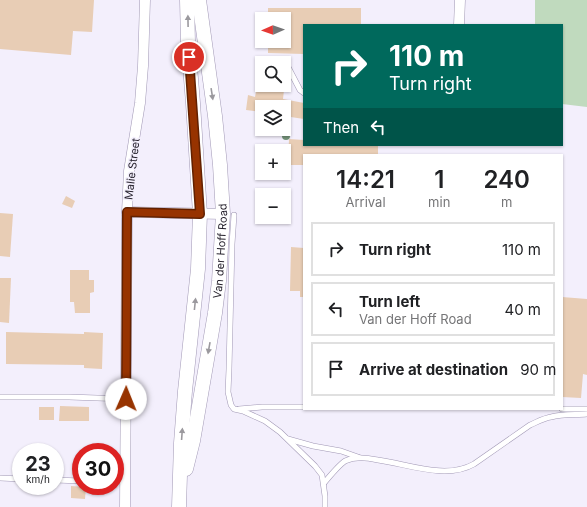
<!DOCTYPE html>
<meta charset="utf-8">
<style>
body{margin:0;font-family:Inter,sans-serif;background:#f2f2f2;color:#202124;height:100vh;display:flex;flex-direction:column;font-size:15px;white-space:nowrap}
*{box-sizing:border-box;margin:0}
p{font-size:13px;color:#757577}
.icon{flex:none;width:22px;height:22px;fill:none;stroke:currentColor;stroke-width:2;stroke-linecap:round;stroke-linejoin:round}
.map{position:relative;flex:1;overflow:hidden}
.side{position:absolute;left:303px;top:154px;width:260px;height:256px;display:flex;flex-direction:column;background:#fff;border-radius:0px;box-shadow:0 1px 3px #0004}
.side>*{flex:none}
.hud{position:absolute;left:303px;top:24px;width:260px;height:122px;border-radius:0px;box-shadow:0 1px 3px #0004;background:#00695c;color:#fff;overflow:hidden}
.needle{width:26px;rotate:268deg}
.controls{position:absolute;left:255px;top:12px;display:grid;gap:8px}
.controls a{display:grid;place-items:center;width:36px;height:36px;border-radius:0px;background:#fff;box-shadow:0 1px 3px #0004;font-size:20px}
.speed{position:absolute;left:12px;top:443px;display:flex;gap:8px;font-size:20px;font-weight:700;text-align:center}
.speed>*{display:grid;place-content:center;width:52px;height:52px;border-radius:50%;background:#fff;box-shadow:0 1px 3px #0004;line-height:1}
.speed small{font-size:10px;font-weight:400}
.speed .limit{border:6px solid #d22;background:#fff;color:#111}
.pin{position:absolute;display:grid;place-items:center;width:34px;height:34px;color:#fff;margin:-17px;border:2px solid #fff;border-radius:50%;box-shadow:0 1px 4px #0007}
.me{position:absolute;width:44px;margin:-22px;rotate:1deg;stroke-linejoin:round;filter:drop-shadow(0 0 3px #0008)}
.turn{display:flex;align-items:center;gap:14px;height:84px;padding:0 20px;font-size:18px}
.turn .icon{width:52px;height:52px;stroke-width:2.5}
.turn b{display:block;font-size:28px;line-height:34px}
.then{display:flex;align-items:center;height:38px;padding:0 20px;background:#0003;gap:8px;font-size:15px}
.eta{display:flex;justify-content:space-evenly;align-items:center;height:68px;text-align:center}
.eta b{font-size:24px;font-weight:600;line-height:28px}
ul{padding:0;list-style:none}
li{display:flex;align-items:center;gap:12px;height:54px;margin:0 8px 6px;padding:0 12px;border:2px solid #e0e0e0;border-radius:0px}
li div{flex:1}
li b{display:block;font-size:15px}
li em{font-style:normal}
.map>svg:first-child{display:block}
</style>
<div class="map">
<svg width="587" height="507" viewBox="0 0 587 507">
<rect width="100%" height="100%" fill="#f3effc"/>
<polygon fill="#c0dabe" points="535,0 587,0 587,107 562,104 562,25 535,25"/>
<g fill="#e8cdb5">
<polygon points="0,0 94,0 92,32 73,31 71,55 0,49"/>
<polygon points="268,8 361,8 361,25 304,25 304,54 268,53 268,41 284,41 284,19 268,19"/>
<polygon points="257,86 284,90 283,99 304,103 304,119 284,116 284,107 262,107 262,112 246,110 248,95 255,97"/>
<polygon points="289,139 304,140 304,145 378,145 378,155 304,155 304,165 288,165"/>
<polygon points="66,196 75,201 72,208 62,204"/>
<polygon points="0,213 13,214 10,257 0,256"/>
<polygon points="291,247 304,248 304,297 300,297 300,291 290,291"/>
<polygon points="70,270 89,270 89,280 94,280 94,292 90,293 90,313 75,313 74,302 70,302"/>
<polygon points="0,278 11,278 9,323 0,322"/>
<polygon points="562,297 587,299 587,375 583,374 581,398 562,397"/>
<polygon points="6,332 84,334 84,332 103,333 102,369 84,368 84,365 6,364"/>
<polygon points="60,406 89,407 89,421 59,421"/>
<rect x="39" y="407" width="15" height="13"/>
<polygon points="71,486 86,487 85,499 71,498"/>
</g>
<g fill="none" stroke-linecap="round" stroke-linejoin="round">
<g stroke="#a198b5" stroke-width="6">
<g id="service">
<polyline points="288,67 300,90 304,93"/>
<polyline points="234,215 232,244 229,369 228,392 231,405 234,409 243,411 265,421 280,432 315,466 322,475 325,496 325,507"/>
<polyline points="0,397 69,397 126,399"/>
<polyline points="239,409 262,407 304,407"/>
<polyline points="562,409 587,409"/>
<polyline points="288,439 313,446 341,451 358,457"/>
<polyline points="0,478 21,479"/>
<polyline points="55,480 81,481"/>
<polyline points="115,481 125,481"/>
<path d="M324,483C329,477 339,465 345,461C356,456 367,458 378,460C408,464 446,480 474,464L530,425C537,422 544,418 551,417C563,414 575,415 587,414"/>
</g>
</g>
<g stroke="#a198b5" stroke-width="11">
<g id="minor">
<polyline points="459,25 460,0"/>
<polyline points="127,212 223,214"/>
<polyline points="125,507 127,212 129,171 140,103 143,66 145,0"/>
</g>
</g>
<g stroke="#a198b5" stroke-width="15">
<g id="secondary">
<path id="s1" d="M186,469L193,441L215,313L219,281L223,214L220,165L215,116L199,0"/>
<polyline points="179,507 181,443 185,391 198,269 200,214 193,103 188,42 187,0"/>
</g>
</g>
<use href="#service" stroke="#fff" stroke-width="5"/>
<use href="#minor" stroke="#fff" stroke-width="10"/>
<use href="#secondary" stroke="#fff" stroke-width="14"/>
</g>
<circle fill="#749379" cx="286" cy="136" r="4"/>
<defs><path id="oneway-solid" d="M-6-.8H1V-3.2L6.5 0L1 3.2V.8H-6Z"/></defs>
<g fill="#9b999e">
<use href="#oneway-solid" transform="translate(188 21) rotate(-91)"/>
<use href="#oneway-solid" transform="translate(212 94) rotate(81)"/>
<use href="#oneway-solid" transform="translate(195 304) rotate(-84)"/>
<use href="#oneway-solid" transform="translate(209 348) rotate(100)"/>
<use href="#oneway-solid" transform="translate(182 434) rotate(-86)"/>
</g>
<g fill="none" stroke-linecap="round" stroke-linejoin="round">
<g stroke="#622100" stroke-width="10">
<polyline id="route" points="126,399 127,212 200,214 189,57"/>
</g>
<use href="#route" stroke="#973300" stroke-width="7"/>
</g>
<g text-anchor="middle" stroke-width="3" stroke-linejoin="round" paint-order="stroke">
<g font-size="11" fill="#201c27" stroke="#f3effc">
<text transform="translate(132 169) rotate(-83)" y="4">Malie Street</text>
<text dy="4" stroke="none"><textPath href="#s1" startOffset="221">Van der Hoff Road</textPath></text>
</g>
</g>
</svg>
<div class="controls">
<a><svg class="needle" viewBox="-14 -14 28 28"><path d="M0-13l5 13h-10z" fill="#e53935"/><path d="M0 13l5-13h-10z" fill="#757577"/></svg></a>
<a><svg class="icon" aria-label="search" viewBox="0 0 24 24"><circle cx="10" cy="10" r="6"/><path d="M15 15l6 6"/></svg></a>
<a><svg class="icon" aria-label="layers" viewBox="0 0 24 24"><path d="M12 4l9 5-9 5-9-5zM3 14l9 5 9-5"/></svg></a>
<a>+</a>
<a>−</a>
</div>
<div class="speed"><div>23<small>km/h</small></div><div class="limit">30</div></div>
<div class="pin" style="left:189px;top:57px;background:#d93025"><svg class="icon" aria-label="arrive" viewBox="0 0 24 24"><path d="M6 21V4h12l-3 4 3 4H6"/></svg></div>
<svg class="me" style="left:126px;top:399px" viewBox="-20 -20 40 40"><circle r="19" fill="#fff"/><path d="M0-13L10 11 0 6-10 11z" fill="#973300"/></svg>
<div class="hud">
<div class="turn"><svg class="icon" aria-label="right" viewBox="0 0 24 24"><path d="M7 20v-9h11M14 6l5 5-5 5"/></svg><div><b>110 m</b>Turn right</div></div>
<div class="then">Then<svg class="icon" aria-label="left" viewBox="0 0 24 24"><path d="M17 20v-9H6M10 6l-5 5 5 5"/></svg></div>
</div>
<section class="side">
<div class="eta">
<div><b>14:21</b><p>Arrival</p></div>
<div><b>1</b><p>min</p></div>
<div><b>240</b><p>m</p></div>
</div>
<ul>
<li><svg class="icon" aria-label="right" viewBox="0 0 24 24"><path d="M7 20v-9h11M14 6l5 5-5 5"/></svg><div><b>Turn right</b></div><em>110 m</em></li>
<li><svg class="icon" aria-label="left" viewBox="0 0 24 24"><path d="M17 20v-9H6M10 6l-5 5 5 5"/></svg><div><b>Turn left</b><p>Van der Hoff Road</p></div><em>40 m</em></li>
<li><svg class="icon" aria-label="arrive" viewBox="0 0 24 24"><path d="M6 21V4h12l-3 4 3 4H6"/></svg><div><b>Arrive at destination</b></div><em>90 m</em></li>
</ul>
</section>
</div>
